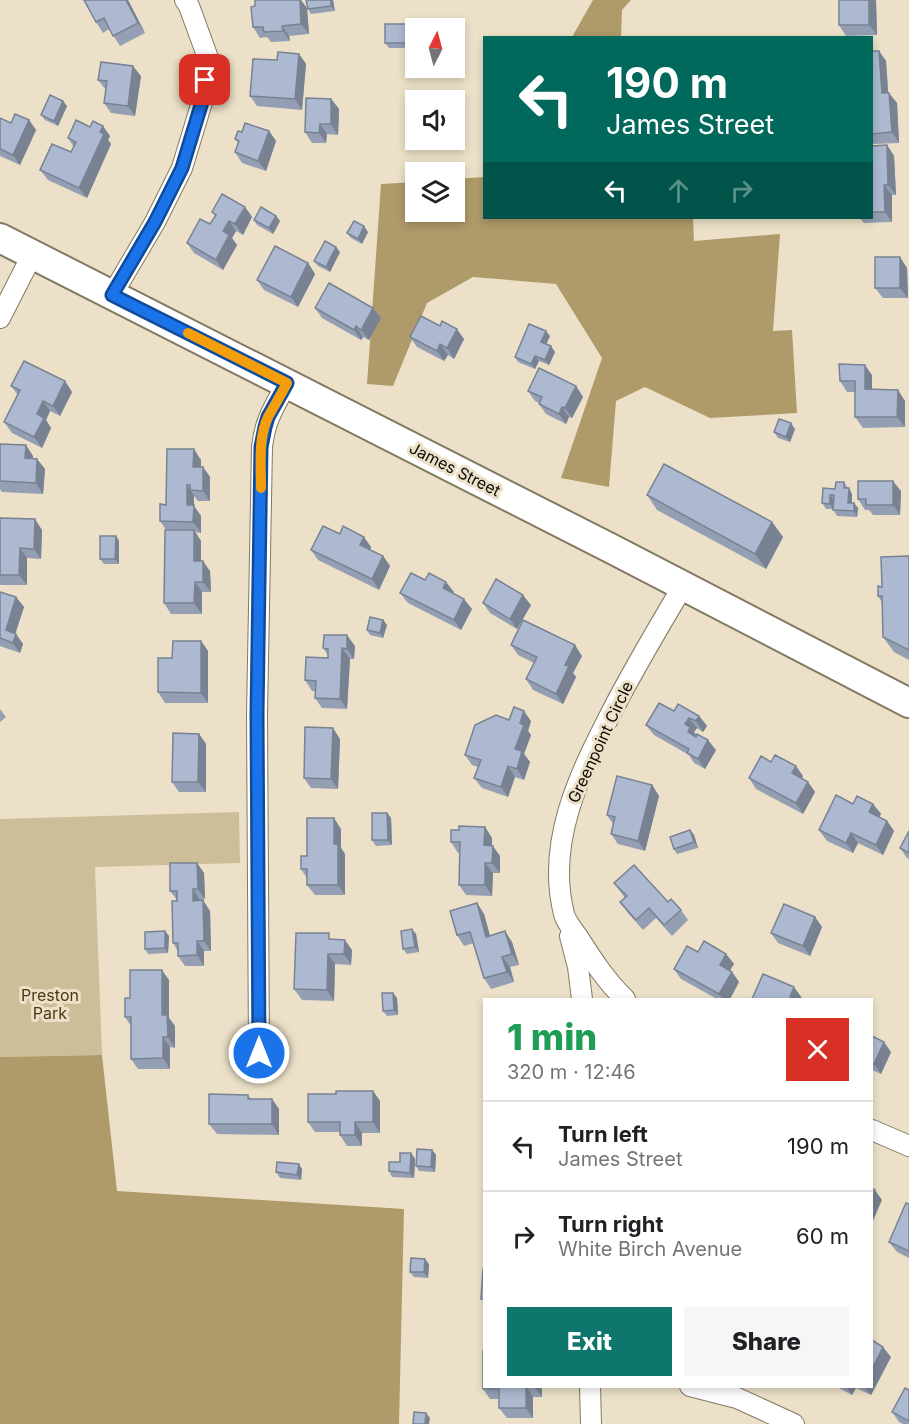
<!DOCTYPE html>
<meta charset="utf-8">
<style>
body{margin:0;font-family:Inter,sans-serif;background:#f6f6f6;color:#202124;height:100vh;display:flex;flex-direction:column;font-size:22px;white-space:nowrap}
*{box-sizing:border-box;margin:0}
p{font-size:20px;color:#757577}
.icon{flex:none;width:33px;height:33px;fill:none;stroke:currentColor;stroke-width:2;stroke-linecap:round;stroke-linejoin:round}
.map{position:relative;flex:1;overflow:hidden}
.details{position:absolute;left:483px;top:998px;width:390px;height:390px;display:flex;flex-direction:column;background:#fff;border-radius:0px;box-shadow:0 3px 9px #0003}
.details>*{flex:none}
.guide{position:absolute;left:483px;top:36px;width:390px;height:183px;border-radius:0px;box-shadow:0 3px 9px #0003;background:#00695c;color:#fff;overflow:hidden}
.needle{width:39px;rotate:6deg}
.controls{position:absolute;left:405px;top:18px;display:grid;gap:12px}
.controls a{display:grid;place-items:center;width:60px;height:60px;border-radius:0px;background:#fff;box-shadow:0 3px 9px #0003;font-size:30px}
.pin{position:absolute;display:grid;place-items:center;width:51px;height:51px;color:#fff;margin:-26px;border-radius:12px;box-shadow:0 3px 9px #0006}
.me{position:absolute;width:66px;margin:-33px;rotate:0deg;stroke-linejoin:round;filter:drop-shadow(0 0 4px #0008)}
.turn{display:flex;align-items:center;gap:21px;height:126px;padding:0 24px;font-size:27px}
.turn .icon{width:78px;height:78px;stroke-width:2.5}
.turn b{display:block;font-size:42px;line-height:51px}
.lanes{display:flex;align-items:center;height:57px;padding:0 24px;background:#0003;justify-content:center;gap:30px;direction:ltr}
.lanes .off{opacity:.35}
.round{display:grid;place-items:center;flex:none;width:63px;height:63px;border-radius:0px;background:#f6f6f6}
.overview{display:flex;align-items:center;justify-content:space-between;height:102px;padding:0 24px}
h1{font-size:36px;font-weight:800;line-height:45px;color:#1e9e55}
.cta{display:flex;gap:12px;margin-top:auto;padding:12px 24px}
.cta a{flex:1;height:69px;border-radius:0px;background:#0f766e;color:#fff;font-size:24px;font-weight:800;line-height:69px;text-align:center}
.cta a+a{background:#f6f6f6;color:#202124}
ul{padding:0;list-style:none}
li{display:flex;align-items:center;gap:18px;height:90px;padding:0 24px;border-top:2px solid #e0e0e0}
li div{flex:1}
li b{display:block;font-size:22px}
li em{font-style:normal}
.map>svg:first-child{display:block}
</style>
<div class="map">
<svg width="909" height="1424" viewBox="0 0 909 1424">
<rect width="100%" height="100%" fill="#ece1c8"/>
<polygon fill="#cdbe9a" points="239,812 240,863 95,867 102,1055 0,1057 0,819"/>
<g fill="#af9a69">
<polygon points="593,0 631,0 622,10 621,37 572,37"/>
<polygon points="484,177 484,218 693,218 694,241 780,234 773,331 792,330 797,413 710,418 645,387 616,401 609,487 561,478 602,358 556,284 473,277 427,303 393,386 367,384 381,184 415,182 416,212 454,212 455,179"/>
<polygon points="102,1055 117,1191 404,1209 399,1424 0,1424 0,1057"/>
</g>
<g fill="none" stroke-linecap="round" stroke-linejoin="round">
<g stroke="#837962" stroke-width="22">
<g id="minor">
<polyline points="112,295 155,222 182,168 202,102 208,58 189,6 185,0"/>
<polyline points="0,318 32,255"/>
<polyline points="570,936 578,967 582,999"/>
<path d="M625,999C606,981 592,959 578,937C573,930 566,922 564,914C546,843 579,775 611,713C633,670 658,628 683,586"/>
<path d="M259,1053L257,714L262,447C265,420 274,407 287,383"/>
<polyline points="872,1130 909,1146"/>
<polyline points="590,1386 591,1424"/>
<polyline points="690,1386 737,1398 794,1424"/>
</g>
</g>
<g stroke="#837962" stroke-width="32">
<polyline id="secondary" points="0,238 614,550 909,703"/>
</g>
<use href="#minor" stroke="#fff" stroke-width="20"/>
<use href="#secondary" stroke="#fff" stroke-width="28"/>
</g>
<g fill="#949fb3">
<polygon points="84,0 128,0 145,33 120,46 109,29 103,33 96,22"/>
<polygon points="306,0 333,0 335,11 311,14 308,9"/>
<polygon points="876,0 877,35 846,36 839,25"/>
<polygon points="307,8 309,34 289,36 290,41 271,42 267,37 260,38 253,27"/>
<polygon points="411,24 414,30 414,48 389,48 385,43"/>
<polygon points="872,51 879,51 886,61 888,93 897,103 899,143 872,144"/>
<polygon points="299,54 306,64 302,110 257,106 250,96 277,60"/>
<polygon points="141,76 135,116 111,113 104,103 106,90 98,80"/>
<polygon points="331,99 339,109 338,135 327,134 326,143 312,143 305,132"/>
<polygon points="67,106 58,126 45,120 41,115"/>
<polygon points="0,118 11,123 29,120 36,130 20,165 0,156"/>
<polygon points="269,131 276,141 266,171 242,163 235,152 238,143 235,139 242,132"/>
<polygon points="110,136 108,140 111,144 87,198 48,180 40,170 71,152 74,147 68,138"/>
<polygon points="887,145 894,156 896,195 892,195 892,222 864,223 860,218 872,218 872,146"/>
<polygon points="245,207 252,217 243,235 236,231 232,238 237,245 223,270 194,253 187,243 210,224 215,216 212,212"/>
<polygon points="276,216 280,221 273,234 257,225 254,220"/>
<polygon points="368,232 362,244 351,238 347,233"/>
<polygon points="340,252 330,272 318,266 314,261"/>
<polygon points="308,263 315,274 298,307 264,290 257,280"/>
<polygon points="907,268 908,298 883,298 875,288"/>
<polygon points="315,308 373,308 381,318 369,340 363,337 361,340 322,318"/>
<polygon points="550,336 546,344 555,352 549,365 539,361 535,369 518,362 515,357"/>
<polygon points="410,337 464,339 454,359 448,355 444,361 417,347"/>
<polygon points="872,375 872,389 905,401 905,427 863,428 855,417 855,392 847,392 840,381"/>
<polygon points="65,381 72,392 60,416 50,411 46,420 51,428 42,448 12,433 4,422 18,395 11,386"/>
<polygon points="576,386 583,397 572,418 569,417 566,424 546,414 539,404 539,403 535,401 528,391"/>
<polygon points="795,429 790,442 778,438 774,432"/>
<polygon points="0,444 33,456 33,459 37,459 45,469 43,494 2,492 0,489"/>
<polygon points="201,460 201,467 203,467 210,477 210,501 198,501 194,496 194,506 201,516 201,533 195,532 201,541 201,561 210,571 211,592 202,592 202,614 171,614 164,603 166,530 160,521 166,505"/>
<polygon points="844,482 852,494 852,503 858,508 857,517 837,516 833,509 826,509 822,503 835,489"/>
<polygon points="901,491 900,515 873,515 869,510 865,510 858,499"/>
<polygon points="647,495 772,522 783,537 766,569 657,510"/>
<polygon points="0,518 42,530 41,559 27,558 27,585 0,585"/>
<polygon points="340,534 371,547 370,550 383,556 390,566 379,590 318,560 311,550"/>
<polygon points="116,536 119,541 119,564 104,564 100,559"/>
<polygon points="909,556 909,660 894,652 883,637 882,602 878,596 882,587"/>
<polygon points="425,580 454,592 453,593 472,609 461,630 408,603 400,593"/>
<polygon points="0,592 16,597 24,607 15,633 23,644 20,653 0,646"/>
<polygon points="483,603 531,605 517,629 490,613"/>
<polygon points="383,620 387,625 383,638 370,635 367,630"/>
<polygon points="201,641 208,651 208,703 165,703 158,692"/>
<polygon points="511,645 582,656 573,673 576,677 563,704 533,690 526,679 534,663 518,655"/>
<polygon points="355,646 354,659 350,659 347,709 322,708 315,698 315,691 312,691 305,680 328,658 328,655 323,648"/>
<polygon points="0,709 6,717 0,722"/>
<polygon points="674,711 699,716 707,726 703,732 697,728 694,732 696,736 716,750 705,769 694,763 689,755 654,735 646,725"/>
<polygon points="509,720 531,721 528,731 531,735 524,754 530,762 524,780 515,777 508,797 482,788 474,778 478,767 472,765 465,755"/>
<polygon points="199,734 206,744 206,792 179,792 172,782"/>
<polygon points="340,739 338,789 311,788 304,778"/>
<polygon points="771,762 803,776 802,779 808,782 815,792 803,814 756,789 749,778"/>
<polygon points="652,785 659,796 645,851 618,844 611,834 613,824 607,815"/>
<polygon points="853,804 873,804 881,814 879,817 887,821 894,831 883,855 858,843 853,853 827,841 819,830"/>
<polygon points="387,813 391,818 392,845 376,846 372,840"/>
<polygon points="485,827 492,838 492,846 500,856 500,873 493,873 492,896 466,895 459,885 459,853 458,853 451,842 459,830"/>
<polygon points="341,829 341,848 345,854 345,895 315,895 307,885 307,878 301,869 307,856"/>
<polygon points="690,830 694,835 698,848 677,854 674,849"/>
<polygon points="909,831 909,859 907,858 900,848"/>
<polygon points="197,863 204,873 205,899 200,900 210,911 211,951 204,951 204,966 185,966 178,956 178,951 173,943 177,900 170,891"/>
<polygon points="614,883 668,902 681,910 688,920 672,936 656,918 643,930 628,913 620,902 625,898"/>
<polygon points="477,903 484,914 490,936 512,942 519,965 510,967 514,982 491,989 484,978 474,943 464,946 457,935"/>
<polygon points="815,917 822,927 810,956 778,943 771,933"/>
<polygon points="165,931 169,936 168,953 148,954 145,949"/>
<polygon points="416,934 419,952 407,954 403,949"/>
<polygon points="333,939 352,950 351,965 335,964 334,1001 302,1000 294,989"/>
<polygon points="698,952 726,954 734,964 730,970 732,972 739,982 730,999 717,999 681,979 674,969"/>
<polygon points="169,980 169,1018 175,1026 175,1048 170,1047 170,1069 138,1069 131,1059 131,1026 125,1017 130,998"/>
<polygon points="393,993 397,998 398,1015 387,1016 383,1011"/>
<polygon points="872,1036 891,1052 881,1074 872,1070"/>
<polygon points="373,1091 380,1101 380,1133 362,1133 362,1146 347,1146 340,1135 340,1132 315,1132 308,1122 336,1094"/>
<polygon points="248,1095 251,1099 272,1099 279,1109 279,1135 217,1134 209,1124"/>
<polygon points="432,1150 436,1155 435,1172 419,1171 416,1166"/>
<polygon points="411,1153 415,1159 414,1178 392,1177 389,1171"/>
<polygon points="302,1169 301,1180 280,1178 276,1172"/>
<polygon points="909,1204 909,1258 897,1252 889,1242"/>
<polygon points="429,1264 428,1278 414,1277 410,1272"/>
<polygon points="891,1357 871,1395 856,1388 852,1395 835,1386 872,1386"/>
<polygon points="484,1386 542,1386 542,1397 533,1397 533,1418 507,1418 499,1408 499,1399 490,1399 483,1389"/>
<polygon points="909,1390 909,1424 903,1424 899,1422 892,1412"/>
</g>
<g fill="#788292">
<polygon points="126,0 128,0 145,33 138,23"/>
<polygon points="300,0 301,0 307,8 309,34 301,24"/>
<polygon points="331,0 333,0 335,11 331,6"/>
<polygon points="869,0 876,0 877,35 869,25"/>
<polygon points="411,24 414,30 414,48 411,43"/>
<polygon points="282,26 289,36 290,41 283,31"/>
<polygon points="879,51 886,61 889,104 882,93"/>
<polygon points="299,54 306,64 302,110 295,99"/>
<polygon points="133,66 141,76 135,116 128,106"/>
<polygon points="889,93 897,103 899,143 892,132"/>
<polygon points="331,99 339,109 338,135 331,124"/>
<polygon points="63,101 67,106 58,126 54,121"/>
<polygon points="29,120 36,130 20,165 13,155"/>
<polygon points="320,124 327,134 326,143 319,133"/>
<polygon points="103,126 110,136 108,140 111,144 87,198 79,188"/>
<polygon points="269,131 276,141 266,171 258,161"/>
<polygon points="887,145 894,156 896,195 888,185"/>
<polygon points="884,185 892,195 892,222 885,212"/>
<polygon points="245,207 252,217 243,235 235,224"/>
<polygon points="276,216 280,221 273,234 269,228"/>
<polygon points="229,221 236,231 232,238 237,245 223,270 216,260 223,231"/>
<polygon points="364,226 368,232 362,244 358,239"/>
<polygon points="336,247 340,252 330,272 326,267"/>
<polygon points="900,257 907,268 908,298 900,288"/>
<polygon points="308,263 315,274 298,307 291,297"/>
<polygon points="373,308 381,318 369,340 361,330"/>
<polygon points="356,326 363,337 361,340 354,330"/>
<polygon points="457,329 464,339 454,359 447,348"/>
<polygon points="546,331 550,336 545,347 541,342"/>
<polygon points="440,344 448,355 444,361 437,351"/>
<polygon points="551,346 555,352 549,365 545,360"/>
<polygon points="535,356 539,361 535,369 531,364"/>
<polygon points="865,365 872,375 872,399 865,389"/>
<polygon points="65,381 72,392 60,416 53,406"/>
<polygon points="576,386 583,397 572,418 565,408"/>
<polygon points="898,390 905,401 905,427 897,417"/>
<polygon points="43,401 50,411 46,420 51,428 42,448 34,437 37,414"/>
<polygon points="562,407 569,417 566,424 559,414"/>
<polygon points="791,423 795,429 790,442 786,437"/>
<polygon points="26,445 33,456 32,469 25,458"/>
<polygon points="194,449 201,460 201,477 193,467"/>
<polygon points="37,459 45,469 43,494 36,483"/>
<polygon points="203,467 210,477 210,501 203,491"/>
<polygon points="893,481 901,491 900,515 893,505"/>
<polygon points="187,485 194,496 194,506 201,516 201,533 193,522 187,505"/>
<polygon points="849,488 852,494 852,508 848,503"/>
<polygon points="830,495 834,500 833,509 830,504"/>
<polygon points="854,503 858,508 857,517 854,511"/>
<polygon points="35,519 42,530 41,559 34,549"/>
<polygon points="772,522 783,537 766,569 755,554"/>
<polygon points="194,530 201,541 201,571 194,561"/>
<polygon points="116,536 119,541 119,564 115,559"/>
<polygon points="364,537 371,547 367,555 360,545"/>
<polygon points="20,548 27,558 27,585 19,575"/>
<polygon points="383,556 390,566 379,590 372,579"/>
<polygon points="203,561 210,571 211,592 203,582"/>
<polygon points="195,582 202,592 202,614 194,603"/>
<polygon points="446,582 454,592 450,598 443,588"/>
<polygon points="523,595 531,605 517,629 510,619"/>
<polygon points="16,597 24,607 13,641 6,630"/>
<polygon points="464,599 472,609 461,630 454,620"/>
<polygon points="383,620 387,625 383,638 380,633"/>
<polygon points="16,634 23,644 20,653 13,643"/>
<polygon points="347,635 355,646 354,659 347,649"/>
<polygon points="201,641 208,651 208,703 201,693"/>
<polygon points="575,645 582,656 573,673 576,677 563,704 556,694 565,665"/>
<polygon points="342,648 350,659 347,709 340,699"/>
<polygon points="524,711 531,721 528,731 531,735 524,754 530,762 524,780 517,769 515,749 520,723"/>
<polygon points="699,716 707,726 703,732 696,721"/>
<polygon points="689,718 697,728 694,732 698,737 688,732 685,724"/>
<polygon points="333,728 340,739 338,789 331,779"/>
<polygon points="199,734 206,744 206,792 198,782"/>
<polygon points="708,740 716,750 705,769 698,759"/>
<polygon points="508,766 515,777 508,797 501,787"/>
<polygon points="796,766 803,776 800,784 792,773"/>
<polygon points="808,782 815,792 803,814 796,803"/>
<polygon points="652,785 659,796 645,851 638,841"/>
<polygon points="873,804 881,814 877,822 869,812"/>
<polygon points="387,813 391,818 392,845 388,840"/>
<polygon points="334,818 341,829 341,848 345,854 345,895 338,885 334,844"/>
<polygon points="887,821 894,831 883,855 876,845"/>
<polygon points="485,827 492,838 492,856 484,845"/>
<polygon points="690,830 694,835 698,848 694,842"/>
<polygon points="851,833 858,843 853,853 846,843"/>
<polygon points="493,846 500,856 500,873 492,863"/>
<polygon points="197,863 204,873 205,899 198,889"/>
<polygon points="485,863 493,873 492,896 485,885"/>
<polygon points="193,889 200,900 200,911 193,901"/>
<polygon points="203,900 210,911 211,951 204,941"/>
<polygon points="477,903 484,914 493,947 486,937"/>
<polygon points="815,917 822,927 810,956 803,946"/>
<polygon points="412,929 416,934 419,952 415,947"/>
<polygon points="165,931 169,936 168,953 165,948"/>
<polygon points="505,931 512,942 519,965 512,954"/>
<polygon points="345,940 352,950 351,965 344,954"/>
<polygon points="197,941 204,951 204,966 197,955"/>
<polygon points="328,954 335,964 334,1001 327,990"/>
<polygon points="726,954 734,964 727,975 720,965"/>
<polygon points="502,957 510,967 514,982 507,972"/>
<polygon points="162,970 169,980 169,1018 175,1026 175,1048 168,1037 162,1015"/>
<polygon points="732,972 739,982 730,999 723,999 719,994"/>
<polygon points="794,987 802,998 801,999 791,999 790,997"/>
<polygon points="393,993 397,998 398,1015 394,1010"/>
<polygon points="163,1037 170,1047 170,1069 163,1058"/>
<polygon points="884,1042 891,1052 881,1074 874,1064"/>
<polygon points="373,1091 380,1101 380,1133 373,1122"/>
<polygon points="272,1099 279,1109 279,1135 272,1124"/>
<polygon points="355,1122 362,1133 362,1146 355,1135"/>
<polygon points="432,1150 436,1155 435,1172 431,1167"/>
<polygon points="411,1153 415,1159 414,1178 410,1173"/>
<polygon points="299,1164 302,1169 301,1180 297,1175"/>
<polygon points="875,1190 882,1200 872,1223 872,1196"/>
<polygon points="425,1259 429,1264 428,1278 424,1272"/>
<polygon points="883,1347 891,1357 871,1395 864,1386 872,1386 872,1369"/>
<polygon points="526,1386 533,1397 533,1418 526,1408"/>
<polygon points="535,1386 542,1386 542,1397 535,1387"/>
<polygon points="845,1386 855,1386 856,1388 852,1395"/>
<polygon points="426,1413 430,1418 429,1424 425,1424"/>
</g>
<g fill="#acb9d0" stroke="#788292" stroke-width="1.5">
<polygon points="84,0 126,0 138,23 113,36 104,18 96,22"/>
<polygon points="255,0 300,0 301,24 282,26 283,31 264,32 263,27 253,27 251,7 255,6"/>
<polygon points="306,0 331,0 331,6 308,9"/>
<rect x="839" y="0" width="30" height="25"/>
<rect x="385" y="24" width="26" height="19"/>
<polygon points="872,51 879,51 882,93 889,93 892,132 872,134"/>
<polygon points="278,52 299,54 295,99 250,96 253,59 277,60"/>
<polygon points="101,62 133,66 128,106 104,103 107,81 98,80"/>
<polygon points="50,95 63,101 54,121 41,115"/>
<polygon points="306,98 331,99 331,124 320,124 319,133 305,132"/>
<polygon points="15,114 29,120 13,155 0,149 0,118 11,123"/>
<polygon points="76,120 90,127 93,121 103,126 100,132 104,134 79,188 40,170 52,144 71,152 76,142 68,138"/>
<polygon points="245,123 269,131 258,161 235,152 239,141 235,139 238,131 242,132"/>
<polygon points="887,145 888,185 884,185 885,212 872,212 872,146"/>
<polygon points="222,194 245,207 235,224 229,221 223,231 229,235 216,260 187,243 200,219 210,224 216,215 212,212"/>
<polygon points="261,207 276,216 269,228 254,220"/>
<polygon points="354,221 364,226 358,239 347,233"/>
<polygon points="325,241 336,247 326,267 314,261"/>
<polygon points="275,246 308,263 291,297 257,280"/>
<rect x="875" y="257" width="25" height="31"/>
<polygon points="329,283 373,308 361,330 356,326 354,330 315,308"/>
<polygon points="421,316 440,326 442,321 457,329 447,348 440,344 437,351 410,337"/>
<polygon points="529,324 546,331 541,342 551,346 545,360 535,356 531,364 515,357"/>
<polygon points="24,361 65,381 53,406 43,401 37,414 44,418 34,437 4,422 20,390 11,386"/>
<polygon points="839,364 865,365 865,389 898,390 897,417 855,417 855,381 840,381"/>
<polygon points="539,368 576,386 565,408 562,407 559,414 539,404 542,397 528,391"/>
<polygon points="779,419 791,423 786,437 774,432"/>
<polygon points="0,444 26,445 25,458 37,459 36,483 0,481"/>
<polygon points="167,449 194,449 193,467 203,467 203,491 190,490 190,485 187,485 187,505 194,505 193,522 160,521 160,504 166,505"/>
<polygon points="664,464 772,522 755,554 647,495"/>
<polygon points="858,481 893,481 893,505 866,505 866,499 858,499"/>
<polygon points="836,482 844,482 844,488 849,488 848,503 854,503 854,511 833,510 834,495 830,495 830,504 822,503 823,488 835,489"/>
<polygon points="0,518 35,519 34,549 20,548 19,575 0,575"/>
<polygon points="323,526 340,534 343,526 364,537 360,545 383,556 372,579 311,550"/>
<polygon points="165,530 194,530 194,561 203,561 203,582 195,582 194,603 164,603"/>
<polygon points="100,536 116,536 115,559 100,559"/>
<polygon points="909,556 909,650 883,637 882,596 878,596 878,586 882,587 881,557"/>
<polygon points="411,573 425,580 429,573 446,582 443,588 464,599 454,620 400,593"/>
<polygon points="496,579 523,595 510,619 483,603"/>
<polygon points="0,592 16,597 6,630 16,634 13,643 0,638"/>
<polygon points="370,617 383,620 380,633 367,630"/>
<polygon points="523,620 575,645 565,665 569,666 556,694 526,679 537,657 511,645"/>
<polygon points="324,635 347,635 347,649 342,648 340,699 315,698 316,681 305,680 306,657 328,658 328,649 323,648"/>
<polygon points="173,641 201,641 201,693 158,692 158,658 172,658"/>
<polygon points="659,703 674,711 678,704 699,716 696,721 689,718 685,724 690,727 688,732 696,737 697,734 708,740 698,759 687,753 689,749 646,725"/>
<polygon points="514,707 524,711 520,723 524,725 515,749 522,751 517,769 508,766 501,787 474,778 481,760 465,755 475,725 496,715 509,720"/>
<polygon points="305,727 333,728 331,779 304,778"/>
<polygon points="173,733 199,734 198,782 172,782"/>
<polygon points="775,755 796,766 792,773 808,782 796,803 749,778 761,756 771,762"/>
<polygon points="617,776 652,785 638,841 611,834 615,817 607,815"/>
<polygon points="836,795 853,804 857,796 873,804 869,812 887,821 876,845 851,833 846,843 819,830"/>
<polygon points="372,813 387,813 388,840 372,840"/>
<polygon points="307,818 334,818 334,844 338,844 338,885 307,885 307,869 301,869 301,856 307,856"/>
<polygon points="459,826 485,827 484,845 493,846 492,863 485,863 485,885 459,885 460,842 451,842 451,830 459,830"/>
<polygon points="690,830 694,842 674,849 670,837"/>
<polygon points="909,831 909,853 900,848"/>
<polygon points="170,863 197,863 198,889 193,889 193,901 203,900 204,941 197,941 197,955 178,956 178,943 173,943 172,901 177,901 177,891 170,891"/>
<polygon points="634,865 668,902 671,899 681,910 664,925 649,908 636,920 620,902 627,896 614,883"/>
<polygon points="477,903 486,937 505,931 512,954 502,957 507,972 484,978 470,932 457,935 450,911"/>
<polygon points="784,904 815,917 803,946 771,933"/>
<polygon points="412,929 415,947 403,949 401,931"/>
<polygon points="165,931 165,948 145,949 145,932"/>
<polygon points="296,933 329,933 329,939 345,940 344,954 328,954 327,990 294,989"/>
<polygon points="704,941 726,954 720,965 732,972 719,994 674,969 687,946 698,952"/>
<polygon points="130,970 162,970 162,1015 167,1015 168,1037 163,1037 163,1058 131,1059 131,1017 125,1017 125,998 130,998"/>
<polygon points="763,974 794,987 790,997 794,999 752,999"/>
<polygon points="382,993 393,993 394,1010 383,1011"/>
<polygon points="872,1036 884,1042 874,1064 872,1063"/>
<polygon points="336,1091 373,1091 373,1122 355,1122 355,1135 340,1135 340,1122 308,1122 308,1094 336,1094"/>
<polygon points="209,1094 248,1095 248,1099 272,1099 272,1124 209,1124"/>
<polygon points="417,1149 432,1150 431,1167 416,1166"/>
<polygon points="400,1153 411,1153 410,1173 389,1171 389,1162 400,1162"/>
<polygon points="277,1162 299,1164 297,1175 276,1172"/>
<polygon points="872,1188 875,1190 872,1196"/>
<polygon points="906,1203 909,1204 909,1251 889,1242"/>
<polygon points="411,1258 425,1259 424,1272 410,1272"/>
<polygon points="483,1269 484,1269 484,1299 481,1299"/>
<polygon points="872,1340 883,1347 872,1369"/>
<polygon points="483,1351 484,1351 484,1386 535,1386 526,1386 526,1408 499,1408 499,1389 483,1389"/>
<polygon points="905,1388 909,1390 909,1421 892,1412"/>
<polygon points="414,1412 426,1413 425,1424 413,1424"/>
</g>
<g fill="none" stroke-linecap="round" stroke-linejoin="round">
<g stroke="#114b97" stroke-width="15">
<polyline id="route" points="205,80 202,102 182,168 155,222 112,295 287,383 268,417 265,427 261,447 257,714 259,1053"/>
</g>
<use href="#route" stroke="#1a73e8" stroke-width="10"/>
<path stroke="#f59e0b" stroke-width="10" d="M188,333L287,383C281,395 274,406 268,417C258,438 261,465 261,488"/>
</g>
<g text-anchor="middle" stroke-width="6" stroke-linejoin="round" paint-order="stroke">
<g font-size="16" fill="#0f0c04" stroke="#ece1c8">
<text transform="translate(455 469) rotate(27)" y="6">James Street</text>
<text transform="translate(600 742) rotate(-65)" y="6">Greenpoint Circle</text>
</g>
<g font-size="16" fill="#483910" stroke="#ece1c8">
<text x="50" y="1001">Preston<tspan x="50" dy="18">Park</tspan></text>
</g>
</g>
</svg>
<div class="controls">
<a><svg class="needle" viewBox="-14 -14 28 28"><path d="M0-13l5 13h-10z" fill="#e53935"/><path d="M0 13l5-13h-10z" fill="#757577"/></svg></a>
<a><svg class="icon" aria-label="sound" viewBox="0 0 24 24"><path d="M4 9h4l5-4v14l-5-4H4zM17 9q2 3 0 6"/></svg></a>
<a><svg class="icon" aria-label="layers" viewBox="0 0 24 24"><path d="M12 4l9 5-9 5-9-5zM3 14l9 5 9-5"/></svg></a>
</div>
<div class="pin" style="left:205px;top:80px;background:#d93025"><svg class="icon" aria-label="arrive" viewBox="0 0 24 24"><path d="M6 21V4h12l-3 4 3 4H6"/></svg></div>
<svg class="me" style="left:259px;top:1053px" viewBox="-20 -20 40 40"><circle r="17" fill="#1a73e8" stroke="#fff" stroke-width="3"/><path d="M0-11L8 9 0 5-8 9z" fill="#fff"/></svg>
<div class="guide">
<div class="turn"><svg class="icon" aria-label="left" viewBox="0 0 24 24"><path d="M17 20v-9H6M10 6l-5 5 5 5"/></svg><div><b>190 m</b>James Street</div></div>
<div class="lanes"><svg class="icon" aria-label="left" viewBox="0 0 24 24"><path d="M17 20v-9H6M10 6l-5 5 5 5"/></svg><svg class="icon off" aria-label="ahead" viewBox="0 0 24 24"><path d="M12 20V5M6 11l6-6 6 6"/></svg><svg class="icon off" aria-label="right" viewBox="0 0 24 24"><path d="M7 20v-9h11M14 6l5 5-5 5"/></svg></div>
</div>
<section class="details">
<div class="overview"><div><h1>1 min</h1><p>320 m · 12:46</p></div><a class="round" style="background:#d93025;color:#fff"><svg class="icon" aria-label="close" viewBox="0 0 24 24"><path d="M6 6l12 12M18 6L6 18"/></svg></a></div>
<ul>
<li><svg class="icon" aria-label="left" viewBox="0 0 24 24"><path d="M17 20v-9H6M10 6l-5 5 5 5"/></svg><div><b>Turn left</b><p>James Street</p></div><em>190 m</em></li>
<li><svg class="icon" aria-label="right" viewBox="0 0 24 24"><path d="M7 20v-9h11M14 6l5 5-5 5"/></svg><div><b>Turn right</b><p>White Birch Avenue</p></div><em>60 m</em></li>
</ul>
<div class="cta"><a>Exit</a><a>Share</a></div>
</section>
</div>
